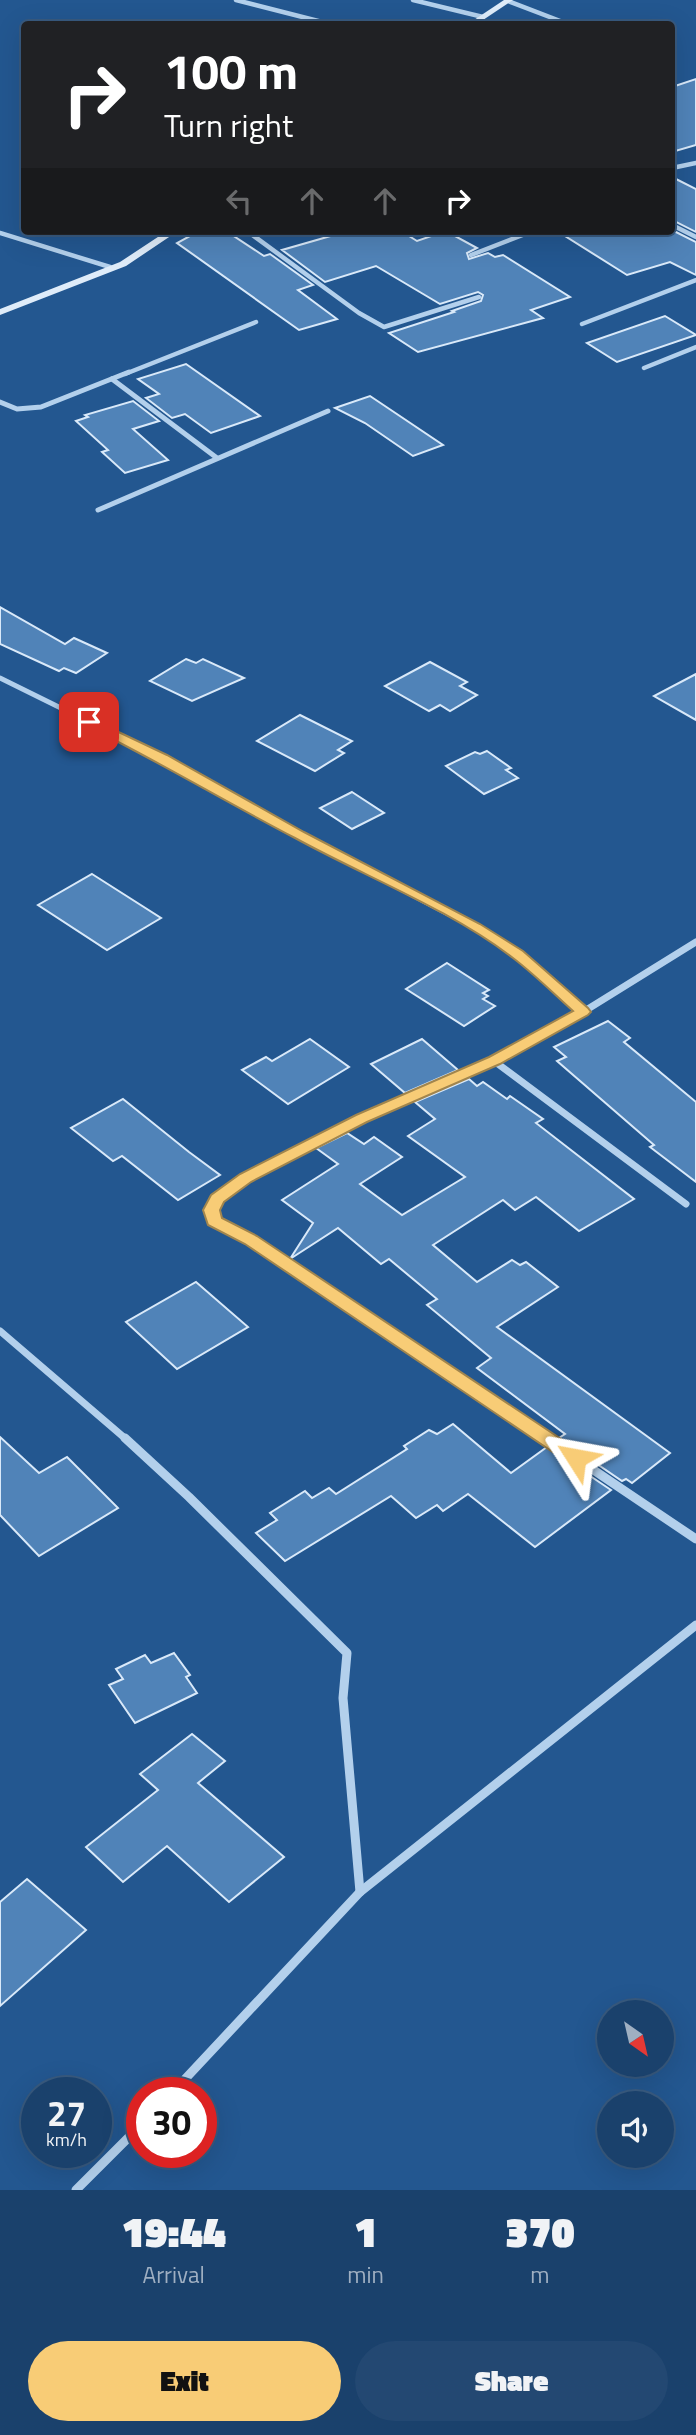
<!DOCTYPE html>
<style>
body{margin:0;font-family:"Titillium Web",sans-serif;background:#234872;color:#f1f3f6;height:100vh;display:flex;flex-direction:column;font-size:26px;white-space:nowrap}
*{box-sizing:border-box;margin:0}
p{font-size:23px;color:#9fafc2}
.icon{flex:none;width:38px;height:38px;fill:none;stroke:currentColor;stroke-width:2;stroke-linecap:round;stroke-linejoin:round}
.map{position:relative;height:2190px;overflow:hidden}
.drawer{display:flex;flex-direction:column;background:#1a416c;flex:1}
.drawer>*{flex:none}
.guide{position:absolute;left:21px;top:21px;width:654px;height:214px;border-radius:7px;box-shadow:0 7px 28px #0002,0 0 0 2px #385a7f;background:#202124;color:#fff;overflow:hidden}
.needle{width:46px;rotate:146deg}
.controls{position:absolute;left:597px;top:2000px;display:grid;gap:14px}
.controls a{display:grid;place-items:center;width:77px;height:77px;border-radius:50%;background:#1a416c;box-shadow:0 7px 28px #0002,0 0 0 2px #385a7f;font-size:35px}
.speed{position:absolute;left:21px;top:2077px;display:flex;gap:14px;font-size:35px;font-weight:700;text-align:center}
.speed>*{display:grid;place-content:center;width:91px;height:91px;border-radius:50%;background:#1a416c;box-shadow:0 7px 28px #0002,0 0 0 2px #385a7f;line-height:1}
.speed small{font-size:18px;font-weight:400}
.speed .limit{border:10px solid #d22;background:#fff;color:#111}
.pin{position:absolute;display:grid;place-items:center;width:60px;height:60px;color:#fff;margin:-30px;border-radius:14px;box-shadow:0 4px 10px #0006}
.me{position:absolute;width:77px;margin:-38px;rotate:304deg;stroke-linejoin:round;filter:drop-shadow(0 0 5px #0008)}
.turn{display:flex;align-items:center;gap:24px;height:147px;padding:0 28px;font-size:32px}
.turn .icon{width:91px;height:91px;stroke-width:2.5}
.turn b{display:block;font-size:49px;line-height:60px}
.lanes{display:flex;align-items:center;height:66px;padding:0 28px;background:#0003;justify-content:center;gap:35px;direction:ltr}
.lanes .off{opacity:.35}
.eta{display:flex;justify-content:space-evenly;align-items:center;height:119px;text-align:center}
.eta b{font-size:42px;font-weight:800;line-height:49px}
.cta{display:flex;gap:14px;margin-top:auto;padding:14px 28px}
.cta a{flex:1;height:80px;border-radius:42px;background:#f8cc76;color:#111;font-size:28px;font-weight:800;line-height:80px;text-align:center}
.cta a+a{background:#234872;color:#f1f3f6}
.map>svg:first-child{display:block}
</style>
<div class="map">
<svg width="696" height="2190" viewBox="0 0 696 2190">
<rect width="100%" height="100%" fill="#235790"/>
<g fill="#5083b8" stroke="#d9e9f9" stroke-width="2">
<polygon points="696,79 696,145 672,152 672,87"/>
<polygon points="672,177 696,189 696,232 672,220"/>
<polygon points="672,230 696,242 696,275 670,262 627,275 557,231"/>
<polygon points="199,231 226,231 264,256 270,254 313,285 298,290 337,319 299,330 177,243"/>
<polygon points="348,231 401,231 417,241 446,231 477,248 467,253 469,259 488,253 495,257 503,255 570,297 531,310 543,318 418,352 389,333 454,312 452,311 481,301 483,295 478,292 440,304 376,266 325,282 282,250"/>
<polygon points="665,316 696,335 617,362 587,343"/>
<polygon points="186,364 260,416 211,433 185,414 172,418 146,398 159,394 138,379"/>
<polygon points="370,396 443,445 413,456 365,423 335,408"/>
<polygon points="133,401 159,421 133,429 168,460 125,473 102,452 108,450 76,421 88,417 85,415"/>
<polygon points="0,607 65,644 74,638 107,653 76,673 64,668 59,671 0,644"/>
<polygon points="186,659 196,663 203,659 244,678 192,701 150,681"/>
<polygon points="430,662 467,682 460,686 477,695 450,711 440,705 429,711 385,686"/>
<polygon points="696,674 696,720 654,696"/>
<polygon points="300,715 352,741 338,750 344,753 315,771 257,741"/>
<polygon points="487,751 511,768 506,770 518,778 484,794 446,766 475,752 480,754"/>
<polygon points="352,792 384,813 352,829 320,808"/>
<polygon points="92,874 161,918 107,950 38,905"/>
<polygon points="447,963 489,990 483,993 488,996 483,999 495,1006 464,1026 406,989"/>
<polygon points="608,1021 630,1038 624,1042 696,1102 696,1182 650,1147 654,1145 557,1061 566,1057 554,1047"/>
<polygon points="310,1039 349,1067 288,1104 242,1070 266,1057 272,1061"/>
<polygon points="422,1039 458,1070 405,1093 371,1064"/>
<polygon points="469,1079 477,1086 483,1082 507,1099 510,1096 543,1119 536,1123 634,1199 579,1231 536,1197 515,1210 503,1200 433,1245 477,1282 512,1260 520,1265 526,1262 558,1287 497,1327 670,1453 632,1483 626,1479 622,1481 559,1438 565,1434 477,1368 491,1358 427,1305 437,1299 389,1259 381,1264 338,1228 290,1259 313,1223 282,1200 338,1164 316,1148 347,1133 364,1144 374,1137 402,1157 360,1184 402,1215 465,1177 408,1136 435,1119 415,1102"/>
<polygon points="123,1099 189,1152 220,1175 178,1200 122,1156 113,1161 71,1128"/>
<polygon points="196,1282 248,1327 177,1369 126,1322"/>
<polygon points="453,1424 511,1473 547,1447 611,1490 535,1547 468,1494 443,1511 437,1505 416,1518 391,1496 285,1561 256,1533 277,1520 270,1513 305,1491 312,1498 329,1488 336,1494 407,1449 404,1446 429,1430 437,1434"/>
<polygon points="0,1437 39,1473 67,1457 118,1508 39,1556 0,1515"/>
<polygon points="174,1653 190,1675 186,1677 197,1693 135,1723 109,1685 123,1679 116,1669 145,1655 151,1663"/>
<polygon points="192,1734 225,1761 198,1783 284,1857 229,1902 167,1846 123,1882 86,1847 158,1790 140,1774"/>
<polygon points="27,1879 86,1930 0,2006 0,1902"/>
</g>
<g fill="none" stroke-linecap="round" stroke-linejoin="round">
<g stroke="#b3d0ec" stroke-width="4.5">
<polyline points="236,0 330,24"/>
<polyline points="413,0 483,17"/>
<polyline points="508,1 568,24"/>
<polyline points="672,168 696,163"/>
<polyline points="672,225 696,237"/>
<polyline points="247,231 359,313 384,327 479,297"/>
<polyline points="0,233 110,267"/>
<polyline points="471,255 533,231"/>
<polyline points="582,324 696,280"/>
<polyline points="644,368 696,347"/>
<polyline points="125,374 256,322"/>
</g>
<g stroke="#b3d0ec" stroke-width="5">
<polyline points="112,379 217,458"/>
<polyline points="0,402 17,409 41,407 129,372"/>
<polyline points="98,510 328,411"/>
<polyline points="0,678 162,758 318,845"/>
</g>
<g stroke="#b3d0ec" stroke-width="7">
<polyline points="315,843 475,927 517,954 583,1012"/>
<polyline points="494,1061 686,1204"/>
<polyline points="0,1331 127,1440"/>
<polyline points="548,1440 251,1240 214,1221 211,1210 217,1199 245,1178 362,1118 494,1061 583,1012 696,942"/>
</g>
<g stroke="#b3d0ec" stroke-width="9">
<polyline points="125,1438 189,1497 347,1653 343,1698 360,1892"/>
<polyline points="546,1438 696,1539"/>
<polyline points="172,2093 360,1892 696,1625"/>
<polyline points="76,2190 142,2124"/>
</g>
<g fill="#dfecf9" fill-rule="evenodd">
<polygon points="504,0 513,0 477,24 468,24"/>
<polygon points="167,231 178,231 126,266 0,315 0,309 120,262"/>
</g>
</g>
<path fill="#f8cc76" stroke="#a1854d" stroke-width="2" d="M89,718L167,755L304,832L480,924L523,951L588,1008L591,1012L588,1015L500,1064L367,1122L251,1182L224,1202L220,1210L222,1218L257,1236L582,1453L585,1458L582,1463H569L245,1244L208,1225L203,1210L211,1195L240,1174L356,1115L489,1057L573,1011C553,993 534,974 513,958C449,909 366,877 295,838C224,801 156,760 85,725V719Z"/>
</svg>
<div class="controls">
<a><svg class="needle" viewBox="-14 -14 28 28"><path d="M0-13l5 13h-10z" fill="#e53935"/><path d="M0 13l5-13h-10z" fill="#9fafc2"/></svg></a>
<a><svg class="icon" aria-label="sound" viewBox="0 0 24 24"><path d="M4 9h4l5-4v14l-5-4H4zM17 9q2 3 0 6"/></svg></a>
</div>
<div class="speed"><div>27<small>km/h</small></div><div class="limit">30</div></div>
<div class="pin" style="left:89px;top:722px;background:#d93025"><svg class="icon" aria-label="arrive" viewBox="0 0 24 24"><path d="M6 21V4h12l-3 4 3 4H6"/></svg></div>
<svg class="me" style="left:576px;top:1458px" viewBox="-20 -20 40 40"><path d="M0-17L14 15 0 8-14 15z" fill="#f8cc76" stroke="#fff" stroke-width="4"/></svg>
<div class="guide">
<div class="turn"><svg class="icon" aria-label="right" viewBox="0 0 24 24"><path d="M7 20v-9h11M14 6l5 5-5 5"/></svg><div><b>100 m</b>Turn right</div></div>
<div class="lanes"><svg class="icon off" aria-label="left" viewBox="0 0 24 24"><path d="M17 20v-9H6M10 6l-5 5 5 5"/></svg><svg class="icon off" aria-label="ahead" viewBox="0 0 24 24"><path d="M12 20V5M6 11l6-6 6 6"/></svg><svg class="icon off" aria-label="ahead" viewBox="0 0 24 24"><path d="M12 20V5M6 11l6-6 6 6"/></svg><svg class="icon" aria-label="right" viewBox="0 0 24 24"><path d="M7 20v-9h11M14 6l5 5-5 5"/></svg></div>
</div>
</div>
<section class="drawer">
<div class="eta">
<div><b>19:44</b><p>Arrival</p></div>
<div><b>1</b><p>min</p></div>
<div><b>370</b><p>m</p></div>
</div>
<div class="cta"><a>Exit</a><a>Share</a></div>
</section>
